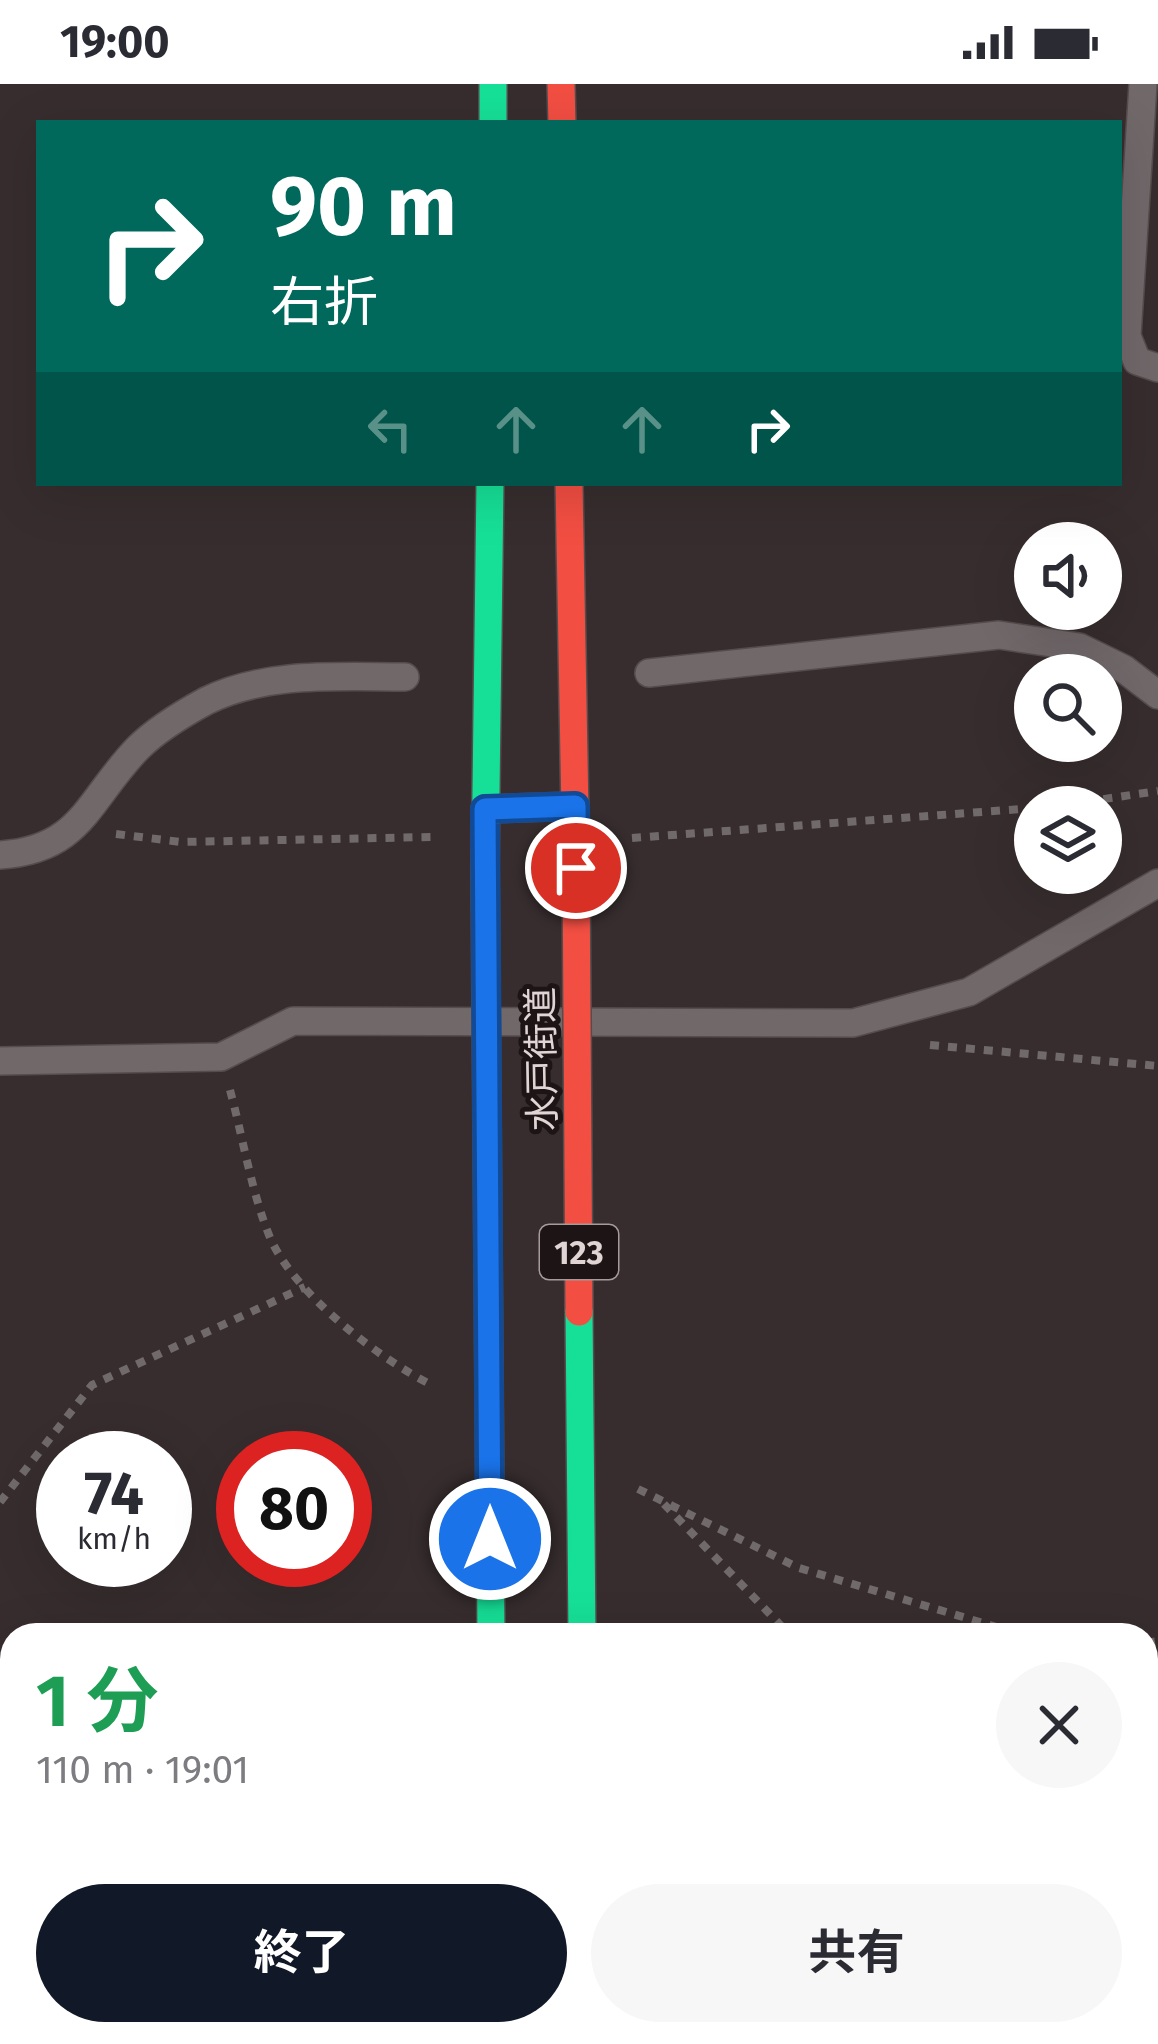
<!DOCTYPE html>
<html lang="ja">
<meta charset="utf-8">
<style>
body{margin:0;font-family:"Fira Sans","Noto Sans JP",sans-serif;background:#f7f7f7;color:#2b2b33;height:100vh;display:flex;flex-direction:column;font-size:45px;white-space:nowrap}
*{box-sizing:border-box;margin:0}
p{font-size:39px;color:#7c7c81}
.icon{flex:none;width:66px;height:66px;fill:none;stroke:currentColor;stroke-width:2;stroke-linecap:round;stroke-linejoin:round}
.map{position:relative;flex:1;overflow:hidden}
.side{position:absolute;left:0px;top:1539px;width:1158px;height:423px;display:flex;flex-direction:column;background:#fff;border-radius:36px 36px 0 0;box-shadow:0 12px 48px #0002}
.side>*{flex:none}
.banner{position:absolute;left:36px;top:36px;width:1086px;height:366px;border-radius:0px;box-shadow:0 12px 48px #0002;background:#00695c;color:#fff;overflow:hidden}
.controls{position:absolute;left:1014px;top:438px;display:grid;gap:24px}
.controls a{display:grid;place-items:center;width:108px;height:108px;border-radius:50%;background:#fff;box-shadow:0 12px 48px #0002;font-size:60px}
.speed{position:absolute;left:36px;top:1347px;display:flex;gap:24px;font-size:60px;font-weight:700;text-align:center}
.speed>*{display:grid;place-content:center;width:156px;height:156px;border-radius:50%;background:#fff;box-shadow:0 12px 48px #0002;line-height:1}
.speed small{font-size:30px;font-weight:400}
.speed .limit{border:18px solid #d22;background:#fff;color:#111}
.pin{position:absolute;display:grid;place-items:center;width:102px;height:102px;color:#fff;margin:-51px;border:6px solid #fff;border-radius:50%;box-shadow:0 3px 12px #0007}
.me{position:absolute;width:132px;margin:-66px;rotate:0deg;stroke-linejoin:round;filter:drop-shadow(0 0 9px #0008)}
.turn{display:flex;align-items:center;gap:42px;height:252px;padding:0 36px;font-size:54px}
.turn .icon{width:156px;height:156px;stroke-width:2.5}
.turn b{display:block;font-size:84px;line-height:102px}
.lanes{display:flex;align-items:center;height:114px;padding:0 36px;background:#0003;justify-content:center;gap:60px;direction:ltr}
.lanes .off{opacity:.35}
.round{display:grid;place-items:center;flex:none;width:126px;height:126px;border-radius:63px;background:#f7f7f7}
.head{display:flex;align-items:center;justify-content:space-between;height:204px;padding:0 36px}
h1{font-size:72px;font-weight:700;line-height:90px;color:#1e9e55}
.cta{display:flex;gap:24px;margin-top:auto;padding:24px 36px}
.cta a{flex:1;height:138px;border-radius:72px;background:#111827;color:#fff;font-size:48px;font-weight:700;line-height:138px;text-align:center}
.cta a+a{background:#f7f7f7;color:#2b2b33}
.status{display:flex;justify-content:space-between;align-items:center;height:84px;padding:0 60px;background:#fff;direction:ltr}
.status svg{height:33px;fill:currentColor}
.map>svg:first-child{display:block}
</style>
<div class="status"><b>19:00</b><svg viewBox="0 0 49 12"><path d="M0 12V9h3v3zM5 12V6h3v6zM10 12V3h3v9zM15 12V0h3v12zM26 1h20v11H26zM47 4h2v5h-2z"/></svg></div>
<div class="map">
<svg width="1158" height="1960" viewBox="0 0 1158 1960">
<rect width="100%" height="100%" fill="#372d2e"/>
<polygon fill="#3f0613" points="0,1920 12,1925 12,1950 80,1950 106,1960 0,1960"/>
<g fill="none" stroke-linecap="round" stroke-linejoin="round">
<g stroke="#554c4d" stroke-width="30">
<g id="lane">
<polyline points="1143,0 1127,252 1137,277 1158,284"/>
<polyline points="649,589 999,551 1079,563 1124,585 1158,611"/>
<polyline points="485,725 575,722"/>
<path d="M0,771C82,766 88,715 138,664C155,647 184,629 206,617C266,587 340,593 405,593"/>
<polyline points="0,977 221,973 293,937 853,939 969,908 1158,799"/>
</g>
</g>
<g stroke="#554c4d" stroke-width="30">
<g id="fast">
<polyline points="493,0 493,39"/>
<polyline points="485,785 490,399"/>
<polyline points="495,1950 495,1960"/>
<polyline points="586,1950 586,1960"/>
</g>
</g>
<g stroke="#554c4d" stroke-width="30">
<g id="jam">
<polyline points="561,0 562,39"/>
<polyline points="569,399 576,784"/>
</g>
</g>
<g stroke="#716a6a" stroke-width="8" stroke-dasharray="9 9" stroke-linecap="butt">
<polyline points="1050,723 1158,707"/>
<polyline points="116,750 181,758 431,753"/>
<polyline points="632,754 1035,724"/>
<polyline points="930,961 1158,982"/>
<path d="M230,1006C243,1054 251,1106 269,1151C291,1207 379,1275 432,1301"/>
<polyline points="638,1405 799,1484 1023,1551"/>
<polyline points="0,1418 92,1301 305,1203"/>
<polyline points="664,1420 790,1551"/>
<polyline points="1146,1559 1158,1557"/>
<polyline points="1008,1950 1009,1960"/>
</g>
<use href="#lane" stroke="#71686a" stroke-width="27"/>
<use href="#fast" stroke="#16e098" stroke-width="27"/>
<use href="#jam" stroke="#f24e42" stroke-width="27"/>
<g stroke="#554c4d" stroke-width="30" stroke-linecap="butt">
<g id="fast-bridge">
<polyline points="485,785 491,1551"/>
<polyline points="579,1228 582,1551"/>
</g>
</g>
<g stroke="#554c4d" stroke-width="30" stroke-linecap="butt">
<polyline id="jam-bridge" points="576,784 579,1228"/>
</g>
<use href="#fast-bridge" stroke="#16e098" stroke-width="27"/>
<use href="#jam-bridge" stroke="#f24e42" stroke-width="27"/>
</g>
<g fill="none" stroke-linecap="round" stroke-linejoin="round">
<g stroke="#114b97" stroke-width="30">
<polyline id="route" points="490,1455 485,725 575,722 576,784"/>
</g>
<use href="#route" stroke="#1a73e8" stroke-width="21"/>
</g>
<g text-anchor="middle" stroke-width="10" stroke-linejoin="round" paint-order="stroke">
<rect fill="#1d1415" stroke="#a69a9b" stroke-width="3" x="540" y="1141" width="78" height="54" rx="9"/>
<g font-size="33" font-weight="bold" fill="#e1d4d5">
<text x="579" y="1180">123</text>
</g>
<g font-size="36" fill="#e1d4d5" stroke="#1d1415">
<text transform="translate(541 975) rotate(-91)" y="13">水戸街道</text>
</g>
</g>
</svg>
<div class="controls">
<a><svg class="icon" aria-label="sound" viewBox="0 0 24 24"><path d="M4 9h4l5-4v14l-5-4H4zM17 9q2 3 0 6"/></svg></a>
<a><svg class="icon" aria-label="search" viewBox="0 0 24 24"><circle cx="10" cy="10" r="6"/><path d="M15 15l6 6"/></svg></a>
<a><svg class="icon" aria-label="layers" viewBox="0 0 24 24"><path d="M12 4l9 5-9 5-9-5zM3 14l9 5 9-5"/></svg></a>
</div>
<div class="speed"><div>74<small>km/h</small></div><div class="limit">80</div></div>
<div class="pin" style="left:576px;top:784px;background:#d93025"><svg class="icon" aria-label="arrive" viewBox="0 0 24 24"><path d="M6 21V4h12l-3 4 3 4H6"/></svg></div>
<svg class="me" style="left:490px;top:1455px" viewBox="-20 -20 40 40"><circle r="17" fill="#1a73e8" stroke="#fff" stroke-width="3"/><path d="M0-11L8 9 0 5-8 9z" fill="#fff"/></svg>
<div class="banner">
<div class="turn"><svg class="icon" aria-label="right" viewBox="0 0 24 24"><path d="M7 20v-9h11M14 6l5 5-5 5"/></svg><div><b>90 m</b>右折</div></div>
<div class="lanes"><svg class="icon off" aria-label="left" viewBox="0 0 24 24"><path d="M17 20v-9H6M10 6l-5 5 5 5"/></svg><svg class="icon off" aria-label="ahead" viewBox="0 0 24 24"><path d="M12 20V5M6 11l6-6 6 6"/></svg><svg class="icon off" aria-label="ahead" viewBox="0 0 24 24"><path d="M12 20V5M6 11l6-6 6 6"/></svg><svg class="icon" aria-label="right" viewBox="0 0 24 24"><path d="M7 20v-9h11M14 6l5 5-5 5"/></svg></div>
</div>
<section class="side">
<div class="head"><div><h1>1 分</h1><p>110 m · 19:01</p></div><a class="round"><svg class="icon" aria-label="close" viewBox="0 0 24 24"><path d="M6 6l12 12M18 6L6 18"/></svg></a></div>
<div class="cta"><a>終了</a><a>共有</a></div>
</section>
</div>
